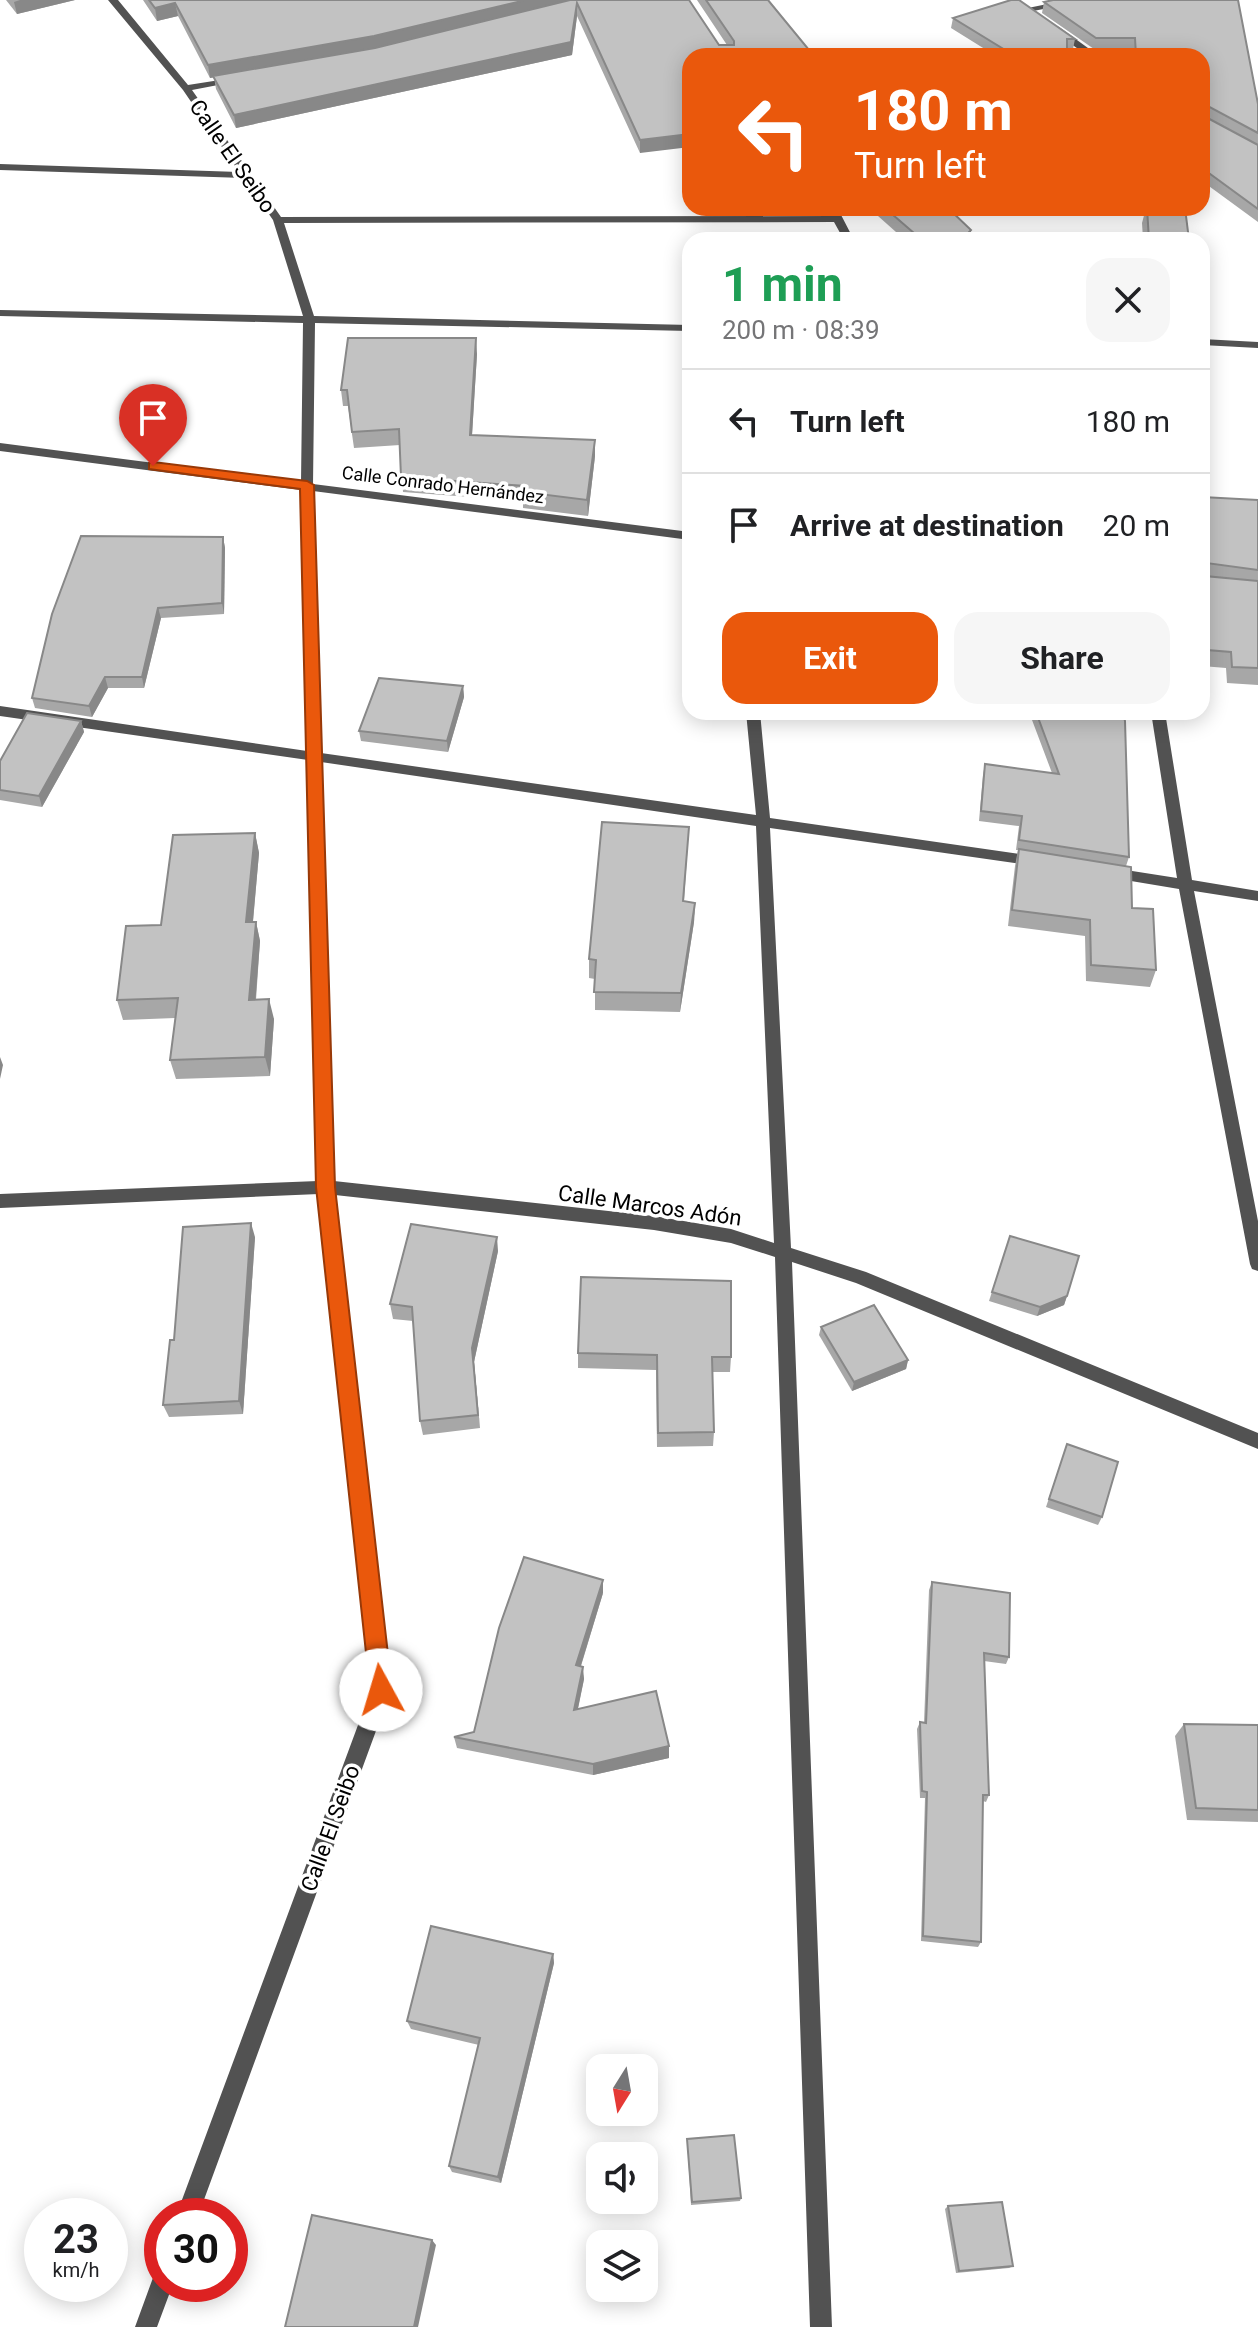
<!DOCTYPE html>
<meta charset="utf-8">
<style>
body{margin:0;font-family:Roboto,sans-serif;background:#f6f6f6;color:#202124;height:100vh;display:flex;flex-direction:column;font-size:30px;white-space:nowrap}
*{box-sizing:border-box;margin:0}
p{font-size:26px;color:#757577}
.icon{flex:none;width:44px;height:44px;fill:none;stroke:currentColor;stroke-width:2;stroke-linecap:round;stroke-linejoin:round}
.map{position:relative;flex:1;overflow:hidden}
.drawer{position:absolute;left:682px;top:232px;width:528px;height:488px;display:flex;flex-direction:column;background:#fff;border-radius:24px;box-shadow:0 4px 20px #0003}
.drawer>*{flex:none}
.hud{position:absolute;left:682px;top:48px;width:528px;height:168px;border-radius:24px;box-shadow:0 4px 20px #0003;background:#ea580c;color:#fff;overflow:hidden}
.needle{width:52px;rotate:191deg}
.tools{position:absolute;left:586px;top:2054px;display:grid;gap:16px}
.tools a{display:grid;place-items:center;width:72px;height:72px;border-radius:16px;background:#fff;box-shadow:0 4px 20px #0003;font-size:40px}
.speed{position:absolute;left:24px;top:2198px;display:flex;gap:16px;font-size:40px;font-weight:700;text-align:center}
.speed>*{display:grid;place-content:center;width:104px;height:104px;border-radius:50%;background:#fff;box-shadow:0 4px 20px #0003;line-height:1}
.speed small{font-size:20px;font-weight:400}
.speed .limit{border:12px solid #d22;background:#fff;color:#111}
.pin{position:absolute;display:grid;place-items:center;width:68px;height:68px;color:#fff;margin:-82px -34px;border-radius:50% 50% 50% 0;rotate:-45deg;box-shadow:0 0 8px #0007}
.pin .icon{rotate:45deg}
.me{position:absolute;width:88px;margin:-44px;rotate:354deg;stroke-linejoin:round;filter:drop-shadow(0 0 6px #0008)}
.turn{display:flex;align-items:center;gap:28px;height:168px;padding:0 40px;font-size:36px}
.turn .icon{width:104px;height:104px;stroke-width:2.5}
.turn b{display:block;font-size:56px;line-height:68px}
.round{display:grid;place-items:center;flex:none;width:84px;height:84px;border-radius:24px;background:#f6f6f6}
.head{display:flex;align-items:center;justify-content:space-between;height:136px;padding:0 40px}
h1{font-size:48px;font-weight:700;line-height:60px;color:#1e9e55}
.primary-button{display:flex;gap:16px;margin-top:auto;padding:16px 40px}
.primary-button a{flex:1;height:92px;border-radius:24px;background:#ea580c;color:#fff;font-size:32px;font-weight:700;line-height:92px;text-align:center}
.primary-button a+a{background:#f6f6f6;color:#202124}
ul{padding:0;list-style:none}
li{display:flex;align-items:center;gap:24px;height:104px;padding:0 40px;border-top:2px solid #e0e0e0}
li div{flex:1}
li b{display:block;font-size:30px}
li em{font-style:normal}
.map>svg:first-child{display:block}
</style>
<div class="map">
<svg width="1258" height="2327" viewBox="0 0 1258 2327">
<rect width="100%" height="100%" fill="#fff"/>
<g fill="none" stroke-linecap="round" stroke-linejoin="round">
<g fill="#525252" fill-rule="evenodd">
<path d="M108,0H118L188,85L239,77V81L192,90L281,217L831,216V211H839L854,240H844L834,222L284,223L314,316L690,325V331L315,323L313,484L690,532V540L313,491L321,753L756,815L746,712H760L770,818L1040,857L1042,861L1040,865L1035,866L770,828L791,1248L866,1272L1258,1433V1449L856,1283L792,1262L832,2327H810L775,1257L731,1243L654,1230L335,1195L391,1690L198,2216H176L371,1690L319,1194L0,1208V1194L318,1181L308,760L0,716V706L307,751L301,490L0,451V443L301,482L303,323L0,316V310L303,316L273,220L244,178L0,170V164L239,172L183,90ZM321,762L756,826L774,1243L731,1229L654,1216L334,1181Z"/>
<polygon points="1067,0 1090,0 1028,12 1023,9"/>
<polygon points="1056,26 1059,27 1099,56 1088,56 1053,31 1051,29"/>
<polygon points="1202,339 1258,342 1258,348 1202,345"/>
<polygon points="1151,712 1165,712 1192,880 1258,891 1258,901 1194,891 1258,1221 1258,1271 1252,1269 1250,1264 1179,889 1113,878 1106,873 1113,868 1177,878"/>
<polygon points="162,2272 162,2284 173,2284 157,2327 135,2327 154,2275"/>
</g>
</g>
<g fill="#a7a7a7">
<polygon points="6,0 75,0 17,14"/>
<polygon points="143,0 689,0 719,45 727,45 697,0 768,0 814,56 640,153 577,16 572,55 236,128 216,89 214,77 210,78 178,16 157,21"/>
<polygon points="1238,0 1258,104 1258,222 1202,181 1202,56 1134,56 1133,48 1094,49 1042,13 1044,2"/>
<polygon points="953,18 1075,39 1073,49 1067,49 1067,56 996,56 951,28"/>
<polygon points="869,208 948,208 971,230 970,240 905,240"/>
<polygon points="1146,208 1185,208 1189,240 1143,240 1142,223"/>
<polygon points="1202,331 1208,374 1203,395 1202,395"/>
<polygon points="477,354 472,435 595,456 588,516 523,508 523,501 403,492 400,445 354,448 348,406 343,406 341,390"/>
<polygon points="1202,497 1258,500 1258,685 1227,683 1226,668 1202,666"/>
<polygon points="223,537 225,548 224,614 161,618 144,688 108,688 92,717 35,708 32,698"/>
<polygon points="463,686 464,697 448,752 361,741 359,731"/>
<polygon points="1029,712 1123,712 1129,857 1126,866 1132,908 1156,970 1150,987 1086,981 1085,936 1008,926 1015,866 1018,850 1016,850 1019,826 979,821 983,775 985,764 1052,773"/>
<polygon points="81,721 84,732 42,807 0,800 0,761"/>
<polygon points="689,827 684,901 695,903 694,922 680,1012 595,1010 595,979 589,978 589,959"/>
<polygon points="255,833 259,853 253,922 256,922 260,941 256,1000 274,1019 270,1076 176,1079 170,1060 175,1018 123,1020 117,1000 161,925"/>
<polygon points="1010,1236 1067,1296 1064,1305 1037,1316 989,1301"/>
<polygon points="255,1237 243,1414 169,1417 163,1405 174,1340"/>
<polygon points="498,1251 474,1362 480,1428 423,1435 420,1421 413,1321 393,1319 390,1304"/>
<polygon points="821,1327 908,1360 906,1369 852,1391 819,1335"/>
<polygon points="578,1353 731,1357 730,1372 712,1372 714,1432 713,1446 657,1447 656,1370 578,1368"/>
<polygon points="1067,1444 1102,1517 1098,1525 1046,1507"/>
<polygon points="932,1582 1009,1657 1006,1664 984,1661 989,1795 986,1802 983,1801 981,1942 978,1947 921,1941 925,1798 920,1798 917,1729 920,1722 924,1723 929,1590"/>
<polygon points="603,1593 581,1666 584,1679 578,1709 669,1746 669,1758 593,1775 457,1748 454,1737 474,1732"/>
<polygon points="1184,1724 1258,1725 1258,1822 1187,1820 1175,1736"/>
<polygon points="553,1954 554,1963 501,2183 452,2172 449,2166 479,2045 411,2029 407,2021"/>
<polygon points="687,2139 741,2198 740,2201 691,2205"/>
<polygon points="948,2206 1013,2266 1009,2268 956,2273 945,2209"/>
</g>
<g fill="#888">
<polygon points="20,0 75,0 17,14 14,2"/>
<polygon points="526,0 580,0 375,49 210,78 208,65"/>
<polygon points="175,3 178,16 157,21 155,8"/>
<polygon points="577,3 577,16 572,55 236,128 234,115"/>
<polygon points="690,134 690,147 640,153 640,140"/>
<polygon points="971,230 970,240 962,240"/>
<polygon points="476,338 477,354 471,451 470,435"/>
<polygon points="595,440 595,456 588,516 587,500"/>
<polygon points="223,537 225,548 224,614 222,603"/>
<polygon points="158,608 161,618 144,688 142,677"/>
<polygon points="105,677 108,688 92,717 89,706"/>
<polygon points="463,686 464,697 448,752 447,741"/>
<polygon points="81,721 84,732 42,807 39,796"/>
<polygon points="255,833 259,853 251,942 246,922"/>
<polygon points="695,903 694,922 680,1012 681,993"/>
<polygon points="256,922 260,941 254,1019 249,1000"/>
<polygon points="269,999 274,1019 270,1076 265,1057"/>
<polygon points="0,1057 3,1065 0,1079"/>
<polygon points="251,1223 255,1237 243,1414 239,1401"/>
<polygon points="497,1237 498,1251 474,1362 480,1428 472,1348"/>
<polygon points="1067,1296 1064,1305 1037,1316 1040,1307"/>
<polygon points="908,1360 906,1369 852,1391 854,1382"/>
<polygon points="603,1580 603,1593 577,1678 576,1665"/>
<polygon points="583,1667 584,1679 575,1722 574,1710"/>
<polygon points="669,1746 669,1758 593,1775 593,1764"/>
<polygon points="553,1954 554,1963 501,2183 498,2177"/>
<polygon points="432,2240 436,2245 418,2327 414,2327"/>
</g>
<g fill="#c2c2c2" stroke="#888" stroke-width="2">
<polygon points="149,0 526,0 374,36 208,65 175,3 155,8"/>
<polygon points="570,0 689,0 719,45 734,45 734,41 706,0 768,0 814,56 690,56 690,134 640,140 577,3 571,42 234,115 213,76 375,48"/>
<polygon points="1011,0 1019,0 1075,39 1067,39 1067,56 1015,56 953,18"/>
<polygon points="1053,0 1238,0 1258,104 1258,133 1206,105 1202,106 1202,108 1202,56 1136,56 1135,38 1096,38 1044,2"/>
<polygon points="1202,115 1258,145 1258,209 1202,168"/>
<polygon points="885,208 948,208 971,230 962,240 922,240"/>
<polygon points="1147,208 1185,208 1189,240 1149,240"/>
<polygon points="1202,331 1208,374 1202,374"/>
<polygon points="348,338 476,338 470,435 595,440 587,500 523,492 525,486 401,477 399,429 352,432 347,390 341,390"/>
<polygon points="1202,497 1258,500 1258,570 1207,563 1205,576 1258,581 1258,668 1232,667 1231,652 1207,650 1202,614"/>
<polygon points="81,536 223,537 222,603 158,608 142,677 105,677 89,706 32,698 52,614"/>
<polygon points="379,678 463,686 447,741 359,731"/>
<polygon points="1036,712 1123,712 1125,721 1129,857 1019,840 1022,816 981,811 985,764 1059,774"/>
<polygon points="27,713 81,721 39,796 0,790 0,761"/>
<polygon points="602,822 689,827 683,901 695,903 681,993 594,992 596,960 589,959"/>
<polygon points="255,833 246,922 256,922 249,1000 269,999 265,1057 170,1060 178,998 117,1000 126,926 161,925 173,835"/>
<polygon points="1019,849 1131,867 1132,908 1153,909 1156,970 1091,965 1090,920 1012,910"/>
<polygon points="251,1223 239,1401 163,1405 170,1340 174,1340 183,1227"/>
<polygon points="411,1224 497,1237 472,1348 478,1415 420,1421 412,1307 390,1304"/>
<polygon points="1010,1236 1079,1256 1067,1296 1040,1307 992,1292"/>
<polygon points="581,1277 731,1281 731,1357 712,1357 714,1432 658,1433 657,1355 578,1353"/>
<polygon points="874,1305 908,1360 854,1382 821,1327"/>
<polygon points="1067,1444 1118,1462 1102,1517 1049,1499"/>
<polygon points="524,1557 603,1580 576,1665 583,1667 574,1710 656,1691 669,1746 593,1764 454,1737 474,1732 499,1628"/>
<polygon points="932,1582 1010,1593 1009,1657 984,1653 989,1795 983,1795 981,1942 923,1936 927,1792 922,1791 920,1722 926,1723"/>
<polygon points="1184,1724 1258,1725 1258,1810 1196,1808"/>
<polygon points="431,1926 553,1954 498,2177 449,2166 480,2038 407,2021"/>
<polygon points="734,2135 741,2198 692,2202 687,2139"/>
<polygon points="1002,2202 1013,2266 959,2271 948,2206"/>
<polygon points="312,2215 432,2240 414,2327 285,2327"/>
</g>
<polygon fill="#ea580c" stroke="#983908" stroke-width="2" points="153,462 307,481 314,485 335,1187 392,1690 389,1697 381,1701 373,1697 370,1690 316,1187 300,489 149,469 149,463"/>
<g text-anchor="middle" stroke-width="7" stroke-linejoin="round" paint-order="stroke">
<g font-size="18" fill="#000" stroke="#fff">
<text transform="translate(443 485) rotate(7)" y="6">Calle Conrado Hernández</text>
</g>
<g font-size="22" fill="#000" stroke="#fff">
<text transform="translate(233 156) rotate(55)" y="8">Calle El Seibo</text>
<text transform="translate(650 1205) rotate(8)" y="8">Calle Marcos Adón</text>
<text transform="translate(330 1828) rotate(-70)" y="8">Calle El Seibo</text>
</g>
</g>
</svg>
<div class="tools">
<a><svg class="needle" viewBox="-14 -14 28 28"><path d="M0-13l5 13h-10z" fill="#e53935"/><path d="M0 13l5-13h-10z" fill="#757577"/></svg></a>
<a><svg class="icon" aria-label="sound" viewBox="0 0 24 24"><path d="M4 9h4l5-4v14l-5-4H4zM17 9q2 3 0 6"/></svg></a>
<a><svg class="icon" aria-label="layers" viewBox="0 0 24 24"><path d="M12 4l9 5-9 5-9-5zM3 14l9 5 9-5"/></svg></a>
</div>
<div class="speed"><div>23<small>km/h</small></div><div class="limit">30</div></div>
<div class="pin" style="left:153px;top:466px;background:#d93025"><svg class="icon" aria-label="arrive" viewBox="0 0 24 24"><path d="M6 21V4h12l-3 4 3 4H6"/></svg></div>
<svg class="me" style="left:381px;top:1690px" viewBox="-20 -20 40 40"><circle r="19" fill="#fff"/><path d="M0-13L10 11 0 6-10 11z" fill="#ea580c"/></svg>
<div class="hud">
<div class="turn"><svg class="icon" aria-label="left" viewBox="0 0 24 24"><path d="M17 20v-9H6M10 6l-5 5 5 5"/></svg><div><b>180 m</b>Turn left</div></div>
</div>
<section class="drawer">
<div class="head"><div><h1>1 min</h1><p>200 m · 08:39</p></div><a class="round"><svg class="icon" aria-label="close" viewBox="0 0 24 24"><path d="M6 6l12 12M18 6L6 18"/></svg></a></div>
<ul>
<li><svg class="icon" aria-label="left" viewBox="0 0 24 24"><path d="M17 20v-9H6M10 6l-5 5 5 5"/></svg><div><b>Turn left</b></div><em>180 m</em></li>
<li><svg class="icon" aria-label="arrive" viewBox="0 0 24 24"><path d="M6 21V4h12l-3 4 3 4H6"/></svg><div><b>Arrive at destination</b></div><em>20 m</em></li>
</ul>
<div class="primary-button"><a>Exit</a><a>Share</a></div>
</section>
</div>
